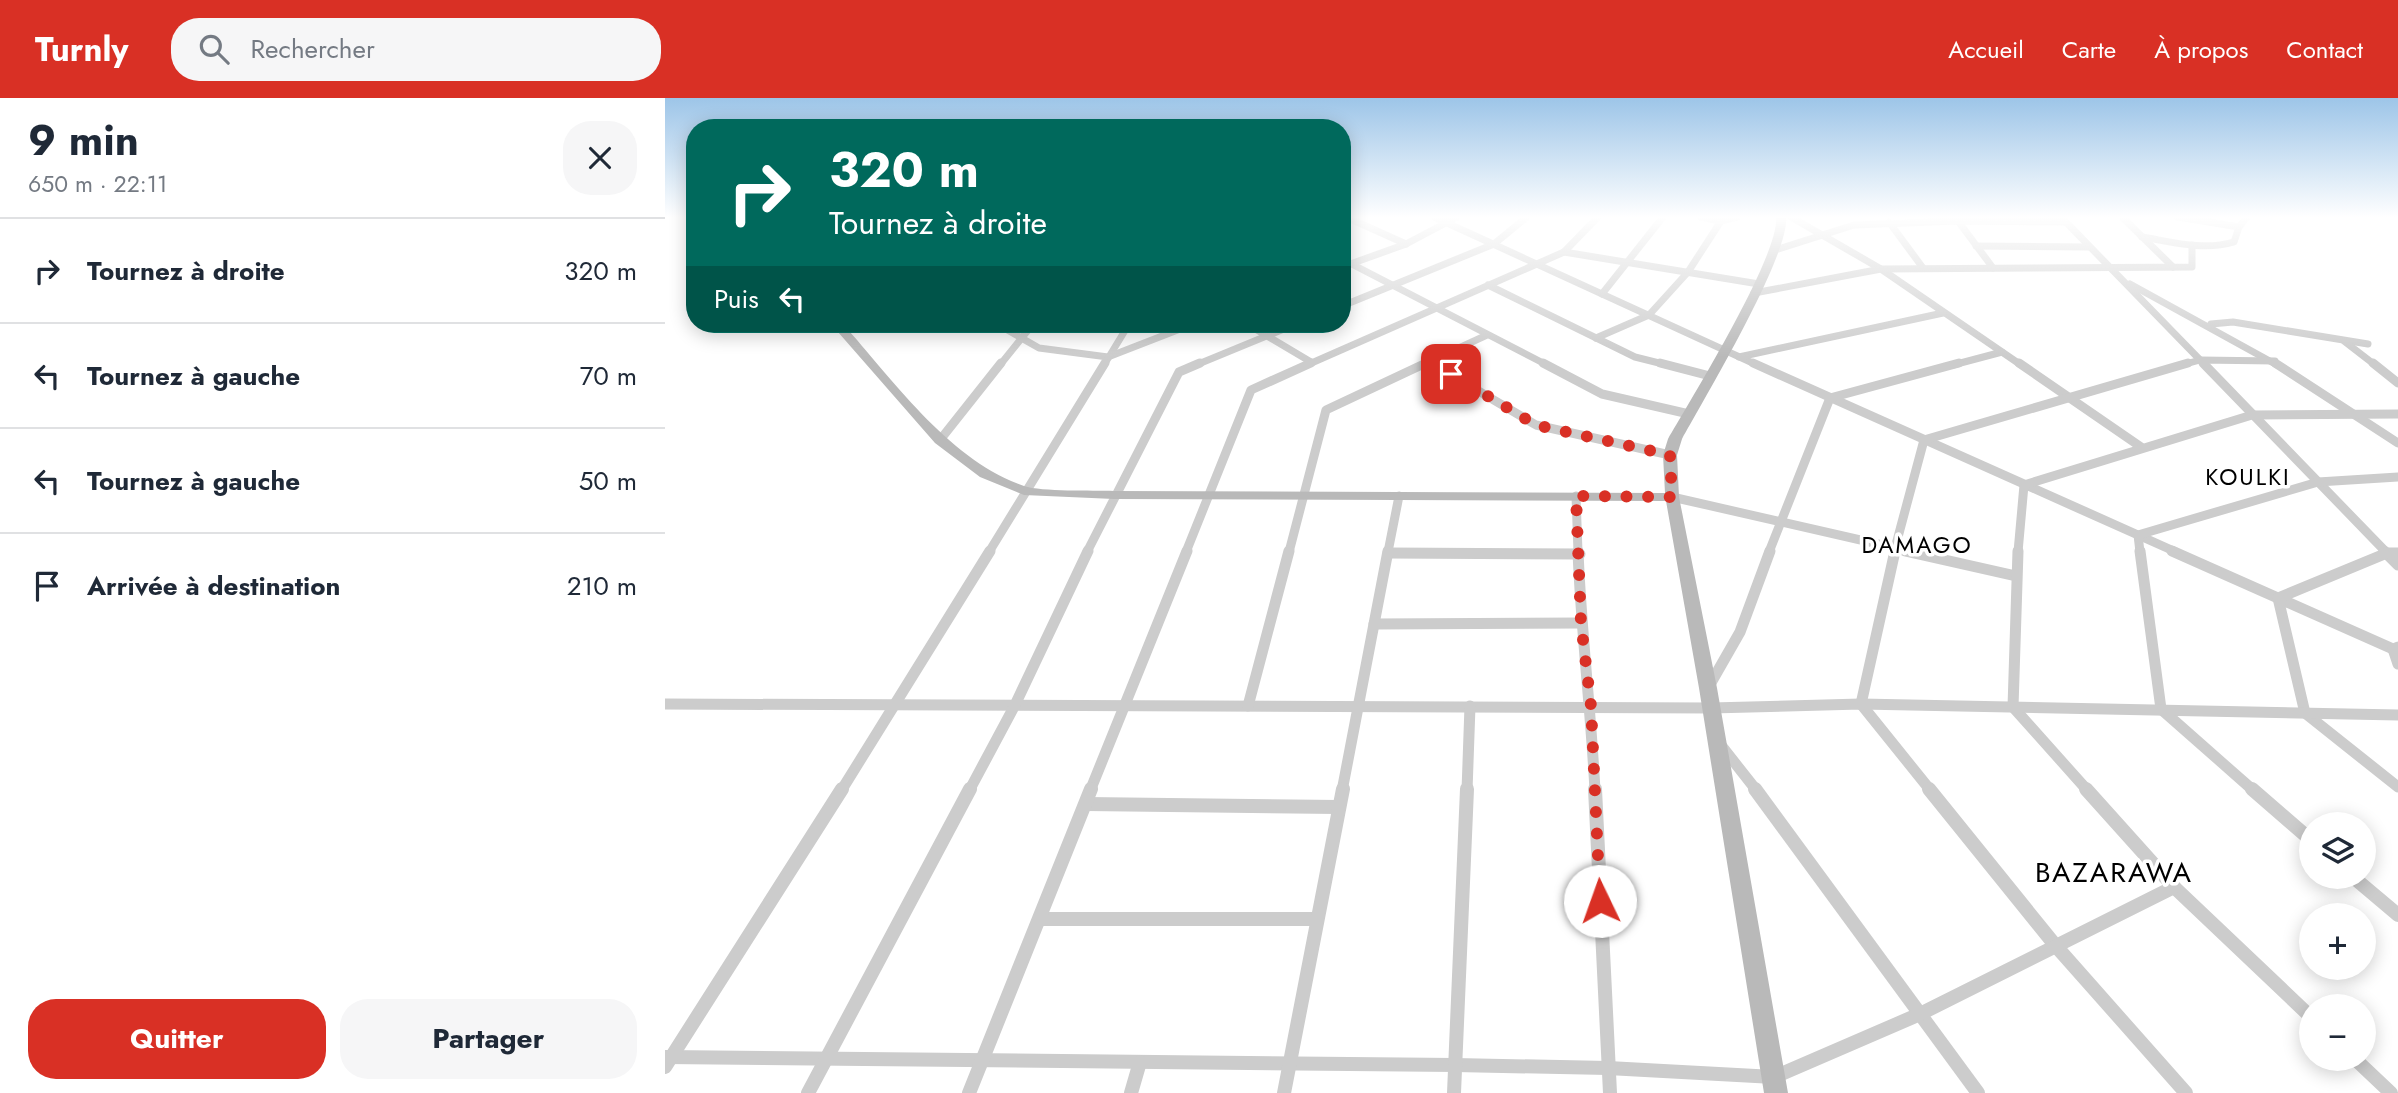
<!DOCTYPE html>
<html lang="fr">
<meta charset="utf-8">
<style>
body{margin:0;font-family:Jost,sans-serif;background:#f6f6f7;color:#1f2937;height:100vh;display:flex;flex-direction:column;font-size:26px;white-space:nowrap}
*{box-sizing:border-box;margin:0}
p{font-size:23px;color:#747a83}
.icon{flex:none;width:38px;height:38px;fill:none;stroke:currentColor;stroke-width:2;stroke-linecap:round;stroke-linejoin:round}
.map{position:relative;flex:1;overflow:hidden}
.side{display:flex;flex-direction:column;background:#fff;width:665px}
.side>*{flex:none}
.guide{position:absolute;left:21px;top:21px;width:665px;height:214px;border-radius:28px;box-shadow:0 4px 18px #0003;background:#00695c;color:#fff;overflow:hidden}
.buttons{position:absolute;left:1634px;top:714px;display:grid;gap:14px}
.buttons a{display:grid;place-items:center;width:77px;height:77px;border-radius:50%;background:#fff;box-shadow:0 4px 18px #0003;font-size:35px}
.pin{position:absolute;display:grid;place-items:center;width:60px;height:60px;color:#fff;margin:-30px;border-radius:14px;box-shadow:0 4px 10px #0006}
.me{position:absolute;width:77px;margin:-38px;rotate:357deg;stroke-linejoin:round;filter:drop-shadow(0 0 5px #0008)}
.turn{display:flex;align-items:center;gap:24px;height:147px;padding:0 28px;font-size:32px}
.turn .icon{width:91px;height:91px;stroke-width:2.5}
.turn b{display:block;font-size:49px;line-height:60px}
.then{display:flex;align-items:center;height:66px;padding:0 28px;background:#0003;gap:14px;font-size:26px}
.round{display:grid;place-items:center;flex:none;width:74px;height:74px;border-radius:28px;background:#f6f6f7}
.overview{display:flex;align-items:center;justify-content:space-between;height:119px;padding:0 28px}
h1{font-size:42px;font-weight:700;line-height:52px}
.button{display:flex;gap:14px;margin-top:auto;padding:14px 28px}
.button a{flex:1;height:80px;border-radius:28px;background:#d93025;color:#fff;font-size:28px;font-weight:700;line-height:80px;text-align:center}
.button a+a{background:#f6f6f7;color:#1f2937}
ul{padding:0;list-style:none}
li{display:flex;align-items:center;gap:21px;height:105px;padding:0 28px;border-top:2px solid #e0e1e3}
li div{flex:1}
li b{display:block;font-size:26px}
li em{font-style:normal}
header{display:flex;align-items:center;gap:42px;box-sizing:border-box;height:98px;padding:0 35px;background:#d93025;color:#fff}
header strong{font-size:33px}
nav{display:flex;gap:38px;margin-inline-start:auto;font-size:24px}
.search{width:490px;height:63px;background:#f6f6f7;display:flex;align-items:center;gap:18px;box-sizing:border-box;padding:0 24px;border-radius:28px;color:#747a83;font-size:26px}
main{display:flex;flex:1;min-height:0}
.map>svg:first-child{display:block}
</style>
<header>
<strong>Turnly</strong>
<div class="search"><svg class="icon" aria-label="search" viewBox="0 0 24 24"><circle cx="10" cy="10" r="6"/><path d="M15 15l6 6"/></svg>Rechercher</div>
<nav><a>Accueil</a><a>Carte</a><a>À propos</a><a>Contact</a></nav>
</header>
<main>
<section class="side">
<div class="overview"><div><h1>9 min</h1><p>650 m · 22:11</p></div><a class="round"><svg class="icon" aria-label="close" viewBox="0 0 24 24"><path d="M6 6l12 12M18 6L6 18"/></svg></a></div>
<ul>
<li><svg class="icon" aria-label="right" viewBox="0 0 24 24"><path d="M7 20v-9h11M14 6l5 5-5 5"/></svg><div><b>Tournez à droite</b></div><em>320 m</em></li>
<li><svg class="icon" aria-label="left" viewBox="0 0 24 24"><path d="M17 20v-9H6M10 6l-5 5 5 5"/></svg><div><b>Tournez à gauche</b></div><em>70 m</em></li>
<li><svg class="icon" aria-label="left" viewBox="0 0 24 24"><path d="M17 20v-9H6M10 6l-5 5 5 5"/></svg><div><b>Tournez à gauche</b></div><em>50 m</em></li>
<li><svg class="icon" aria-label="arrive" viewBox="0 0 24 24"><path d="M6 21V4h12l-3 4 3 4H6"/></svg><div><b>Arrivée à destination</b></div><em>210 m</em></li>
</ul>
<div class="button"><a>Quitter</a><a>Partager</a></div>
</section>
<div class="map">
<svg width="1733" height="995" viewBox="0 0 1733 995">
<rect width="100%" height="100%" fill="#fff"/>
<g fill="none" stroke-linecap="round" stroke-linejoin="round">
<g stroke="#ccc" stroke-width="7">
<polyline points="681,119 741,146"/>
<polyline points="769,119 1092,267"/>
<polyline points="1035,119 1056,123"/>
<polyline points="1126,119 1216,171 1356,267"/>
<polyline points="1290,119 1328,170"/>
<polyline points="1396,119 1540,267"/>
<polyline points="1457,119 1508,169"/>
<polyline points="1513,119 1574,129"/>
<polyline points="1224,124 1258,170"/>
<path d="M1477,139C1508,144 1538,153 1569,144L1574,129L1582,119"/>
<polyline points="1311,148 1424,149"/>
<polyline points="1110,152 1189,127 1292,123 1400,124"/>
<polyline points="899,154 1094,186"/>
<polyline points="677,161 882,267"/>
<polyline points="677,169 741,146 792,119"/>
<polyline points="1465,186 1612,267"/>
<polyline points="823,187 970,259 1002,267"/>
<polyline points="1089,195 1216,171 1527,169 1527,147"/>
<polyline points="937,196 998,119"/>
<polyline points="677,208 829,146 862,119"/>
<polyline points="332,226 374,250 443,259 528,226"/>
<polyline points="582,226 646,264"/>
<polyline points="1546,226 1568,224 1703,246"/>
<polyline points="931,240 984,217 1023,174 1056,123 1072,119"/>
<polyline points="1679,243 1710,267"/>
<polyline points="1074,259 1278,215"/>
<polyline points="764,264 769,267"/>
<polyline points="335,267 368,226"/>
<polyline points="439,267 464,226"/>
<polyline points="531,267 631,226"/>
<polyline points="642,267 899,154 933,119"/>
<polyline points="757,267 822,237"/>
<polyline points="1288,267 1337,254"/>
<polyline points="1517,267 1535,262 1610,263"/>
</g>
<g stroke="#ccc" stroke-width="9">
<polyline points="766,265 871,327 1005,357"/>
<polyline points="878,265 937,296 1024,316"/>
<polyline points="995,265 1045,278"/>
<polyline points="1088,265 1511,454"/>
<polyline points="1354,265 1476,349"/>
<polyline points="1538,265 1721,454"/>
<polyline points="1610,265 1733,345"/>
<polyline points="1708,265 1733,285"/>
<polyline points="275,342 336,265"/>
<polyline points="911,398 913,454"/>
<polyline points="1007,399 1248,454"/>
<polyline points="324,454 440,265"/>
<polyline points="422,454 514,274 535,265"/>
<polyline points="521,454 586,292 646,265"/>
<polyline points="624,454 661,312 761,265"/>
<polyline points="723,454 734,398"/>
<polyline points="1104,454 1165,300 1294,265"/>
<polyline points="1229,454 1259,342 1523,265"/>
<polyline points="1353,454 1359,387 1587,317 1733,316"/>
<polyline points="1475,454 1473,437 1653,384 1733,379"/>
</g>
<g stroke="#ccc" stroke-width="11">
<path d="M913,453C916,533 926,612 930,693"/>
<polyline points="1230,453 1196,606 1266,693"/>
<polyline points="1240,453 1351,478"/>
<polyline points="1353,453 1348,609 1423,693"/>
<polyline points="1475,453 1496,611 1589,693"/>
<polyline points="1507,453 1728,551"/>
<polyline points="1719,453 1733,467"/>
<polyline points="723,455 915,456"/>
<polyline points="1733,455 1722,455 1613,500 1640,615 1733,689"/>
<polyline points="709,526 916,525"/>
<polyline points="1733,549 1728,551 1733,566"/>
<polyline points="1043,590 1075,534 1105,453"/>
<polyline points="0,606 1046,610 1196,606 1733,617"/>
<polyline points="583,608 624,453"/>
<polyline points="1055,646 1092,693"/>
<polyline points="176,693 325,453"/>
<polyline points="304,693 350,607 423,453"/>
<polyline points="425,693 522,453"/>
<polyline points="677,693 723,453"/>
<polyline points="802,693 805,608"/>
</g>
<g stroke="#ccc" stroke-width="14">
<polyline points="930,691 945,995"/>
<polyline points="1090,691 1313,995"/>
<polyline points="1264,691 1390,847 1521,995"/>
<polyline points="1421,691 1509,789 1647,920"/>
<polyline points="1587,691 1647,743"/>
<polyline points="421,706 673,709"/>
<polyline points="1688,779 1733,817"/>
<polyline points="375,821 651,821"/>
<polyline points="0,959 790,967 943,970 1109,979 1255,916 1509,789"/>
<polyline points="1690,961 1726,995"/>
<polyline points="0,969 177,691"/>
<polyline points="143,995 305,691"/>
<polyline points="304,995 426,691"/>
<polyline points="466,995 475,964"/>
<polyline points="619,995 678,691"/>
<polyline points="789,995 802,691"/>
</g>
<path fill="#b9b9b9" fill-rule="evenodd" d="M1111,119H1121C1125,157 1039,301 1017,341L1012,357L1014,399L1052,590L1123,995H1099L1034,590L1001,403L449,401L359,397L315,379L270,345L166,226H178C229,283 284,362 359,388C377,394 427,392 449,393L1000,395L998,357L1003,341C1026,301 1115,157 1111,119Z"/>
</g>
<linearGradient id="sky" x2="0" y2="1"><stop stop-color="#9dc5e8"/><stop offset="0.46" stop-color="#fff"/><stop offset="1" stop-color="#fff" stop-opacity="0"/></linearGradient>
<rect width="1733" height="259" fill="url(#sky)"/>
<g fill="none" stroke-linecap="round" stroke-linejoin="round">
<polyline stroke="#d93025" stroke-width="12" stroke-dasharray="0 21.6" points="786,276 871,327 1005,357 1007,399 911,398 916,525 926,608 935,803"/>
</g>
<g text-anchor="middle" stroke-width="7" stroke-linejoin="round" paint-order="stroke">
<g font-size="23" letter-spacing="2" fill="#000" stroke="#fff">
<text x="1583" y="387">KOULKI</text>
<text x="1252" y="455">DAMAGO</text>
</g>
<g font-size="28" letter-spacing="2" fill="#000" stroke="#fff">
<text x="1449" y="784">BAZARAWA</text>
</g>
</g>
</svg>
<div class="buttons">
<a><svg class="icon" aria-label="layers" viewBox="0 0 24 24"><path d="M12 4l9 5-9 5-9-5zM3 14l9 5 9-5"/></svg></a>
<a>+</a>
<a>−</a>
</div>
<div class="pin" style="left:786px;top:276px;background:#d93025"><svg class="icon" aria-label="arrive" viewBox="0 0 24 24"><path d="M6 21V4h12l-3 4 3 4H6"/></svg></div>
<svg class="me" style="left:935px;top:803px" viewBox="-20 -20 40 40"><circle r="19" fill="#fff"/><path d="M0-13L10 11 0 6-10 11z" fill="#d93025"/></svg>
<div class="guide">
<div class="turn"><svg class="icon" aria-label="right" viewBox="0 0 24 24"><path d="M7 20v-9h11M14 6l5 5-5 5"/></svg><div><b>320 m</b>Tournez à droite</div></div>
<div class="then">Puis<svg class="icon" aria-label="left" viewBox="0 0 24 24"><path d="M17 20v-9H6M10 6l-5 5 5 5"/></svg></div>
</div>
</div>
</main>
